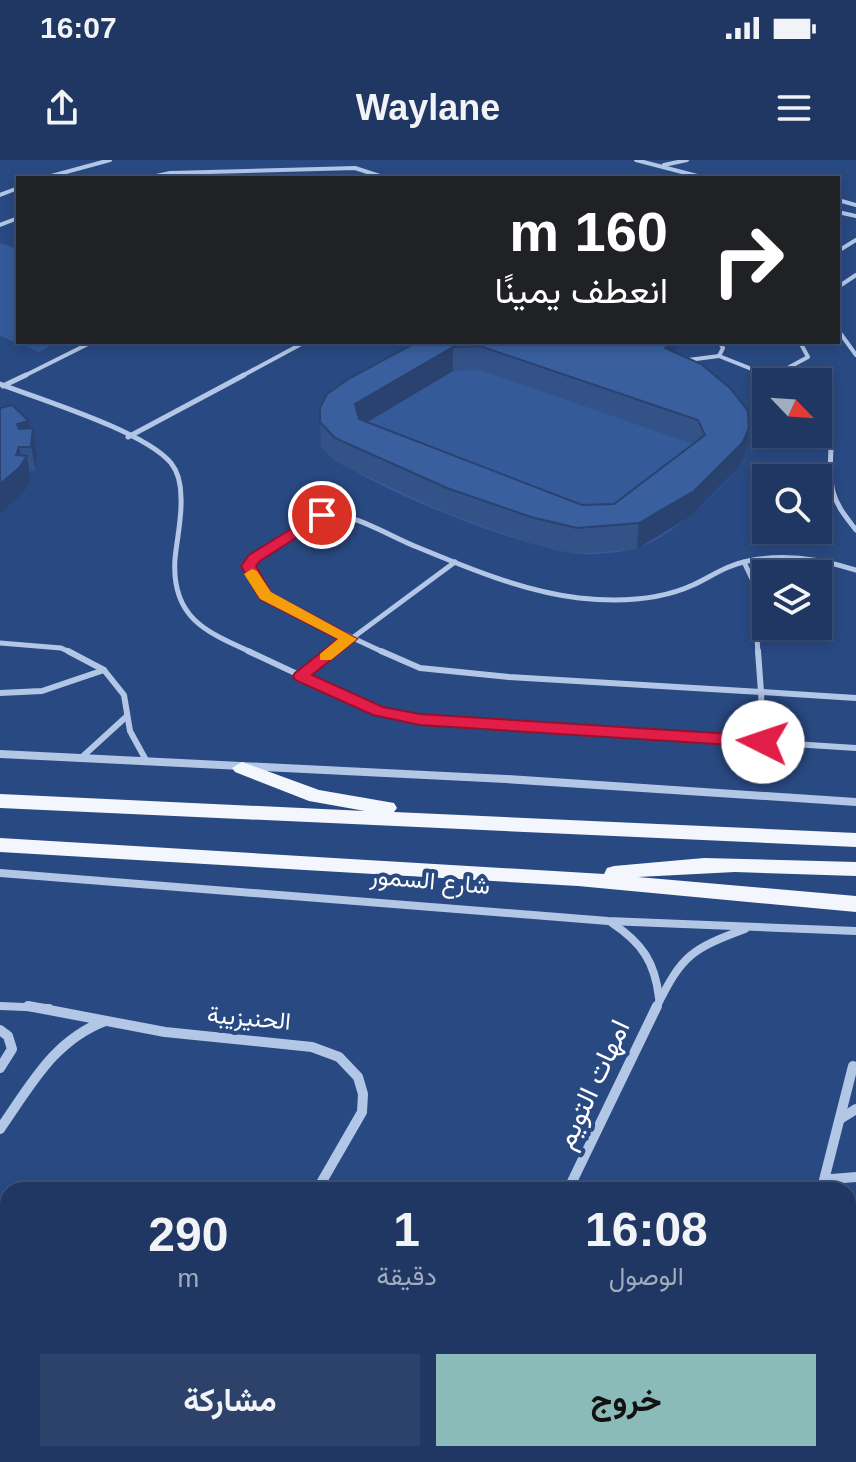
<!DOCTYPE html>
<html lang="ar">
<meta charset="utf-8">
<style>
body{margin:0;font-family:Arial,Vazirmatn,sans-serif;background:#2c426b;color:#f1f3f6;direction:rtl;height:100vh;display:flex;flex-direction:column;font-size:30px;white-space:nowrap}
*{box-sizing:border-box;margin:0}
p{font-size:26px;color:#a1acbe}
.icon{flex:none;width:44px;height:44px;fill:none;stroke:currentColor;stroke-width:2;stroke-linecap:round;stroke-linejoin:round}
.map{position:relative;flex:1;overflow:hidden;direction:ltr}
.panel{position:absolute;left:0px;top:1022px;width:856px;height:280px;display:flex;flex-direction:column;background:#1f3762;border-radius:24px 24px 0 0;box-shadow:0 4px 12px #0003,0 0 0 2px #3c5177;direction:rtl}
.panel>*{flex:none}
.hud{position:absolute;left:16px;top:16px;width:824px;height:168px;border-radius:0px;box-shadow:0 4px 12px #0003,0 0 0 2px #3c5177;direction:rtl;background:#202124;color:#fff;overflow:hidden}
.needle{width:52px;rotate:115deg}
.tools{position:absolute;left:752px;top:208px;display:grid;gap:16px}
.tools a{display:grid;place-items:center;width:80px;height:80px;border-radius:0px;background:#1f3762;box-shadow:0 4px 12px #0003,0 0 0 2px #3c5177;font-size:40px}
.pin{position:absolute;display:grid;place-items:center;width:68px;height:68px;color:#fff;margin:-34px;border:4px solid #fff;border-radius:50%;box-shadow:0 2px 8px #0007}
.me{position:absolute;width:88px;margin:-44px;rotate:274deg;stroke-linejoin:round;filter:drop-shadow(0 0 6px #0008)}
.turn{display:flex;align-items:center;gap:28px;height:168px;padding:0 40px;font-size:36px}
.turn .icon{width:104px;height:104px;stroke-width:2.5}
.turn b{display:block;font-size:56px;line-height:68px}
.eta{display:flex;justify-content:space-evenly;align-items:center;height:136px;text-align:center}
.eta b{font-size:48px;font-weight:700;line-height:56px}
.primary-button{display:flex;gap:16px;margin-top:auto;padding:16px 40px}
.primary-button a{flex:1;height:92px;border-radius:0px;background:#8bbbb9;color:#111;font-size:32px;font-weight:700;line-height:92px;text-align:center}
.primary-button a+a{background:#2c426b;color:#f1f3f6}
.status{display:flex;justify-content:space-between;align-items:center;height:56px;padding:0 40px;background:#1f3762;direction:ltr}
.status svg{height:22px;fill:currentColor}
header{display:flex;justify-content:space-between;align-items:center;height:104px;padding:0 40px;background:#1f3762;font-size:36px;font-weight:700}
.map>svg:first-child{display:block}
</style>
<div class="status"><b>16:07</b><svg viewBox="0 0 49 12"><path d="M0 12V9h3v3zM5 12V6h3v6zM10 12V3h3v9zM15 12V0h3v12zM26 1h20v11H26zM47 4h2v5h-2z"/></svg></div>
<header><svg class="icon" aria-label="menu" viewBox="0 0 24 24"><path d="M4 6h16M4 12h16M4 18h16"/></svg>Waylane<svg class="icon" aria-label="share" viewBox="0 0 24 24"><path d="M12 15V3M7 8l5-5 5 5M5 13v7h14v-7"/></svg></header>
<div class="map">
<svg width="856" height="1302" viewBox="0 0 856 1302">
<rect width="100%" height="100%" fill="#294982"/>
<g fill="#345a99">
<polygon points="0,83 18,89 18,182 58,182 39,192 0,176"/>
<path d="M495,184L739,307C716,334 669,380 634,389C616,393 591,396 573,393C516,385 361,326 321,287V272Z"/>
</g>
<g fill="none" stroke-linecap="round" stroke-linejoin="round">
<g stroke="#b2c6e6" stroke-width="4">
<polyline points="636,0 705,18"/>
<polyline points="664,5 687,0"/>
<polyline points="44,18 110,0"/>
<polyline points="147,18 170,13 355,8 386,18"/>
<polyline points="720,18 730,18"/>
<polyline points="0,35 18,28"/>
<polyline points="838,40 856,45"/>
<polyline points="838,52 856,56"/>
<polyline points="0,65 18,58"/>
<polyline points="838,91 856,80"/>
<polyline points="838,127 856,115"/>
<polyline points="838,170 856,195"/>
<polyline points="719,196 772,217"/>
<polyline points="688,200 719,196 723,188 719,182"/>
<polyline points="773,216 808,197 800,182"/>
<polyline points="22,217 92,182"/>
<polyline points="240,217 305,182"/>
</g>
<g stroke="#b2c6e6" stroke-width="5">
<polyline points="767,215 786,222"/>
<path d="M0,224C42,240 144,271 171,303C179,313 181,326 181,338C182,358 177,378 175,399C171,458 206,472 253,493"/>
<polyline points="3,226 26,215"/>
<path d="M818,239C842,278 824,294 833,332C837,347 847,358 856,370"/>
<polyline points="128,277 244,215"/>
<polyline points="744,402 753,421 758,493"/>
<polyline points="0,483 61,488 72,493"/>
<polyline points="332,493 455,402"/>
<path d="M385,493L276,442L258,428L249,406L254,398C272,386 305,357 327,354C351,352 394,378 417,387C470,409 523,431 579,438C617,442 658,441 693,425C712,416 727,405 748,401C785,393 821,399 856,410"/>
</g>
<g stroke="#b2c6e6" stroke-width="6">
<polyline points="68,491 104,510 124,535 130,571 147,602"/>
<polyline points="248,491 359,543 420,560 856,588"/>
<polyline points="381,491 420,508 509,517 761,532 758,491"/>
<polyline points="301,516 334,491"/>
<polyline points="0,533 42,531 104,510"/>
<polyline points="763,582 761,532 856,538"/>
<polyline points="81,598 127,556"/>
</g>
<g stroke="#b2c6e6" stroke-width="8">
<polyline points="0,594 506,619 856,642"/>
<polyline points="0,713 608,761 856,771"/>
<path d="M612,763C642,783 655,802 659,838"/>
<polyline points="0,846 49,848"/>
<path d="M656,848C682,795 691,789 745,769"/>
</g>
<g stroke="#b2c6e6" stroke-width="10">
<polyline points="28,846 165,872 312,887 339,897 358,917 363,934 362,952 317,1030"/>
<polyline points="0,870 8,876 12,889 0,908"/>
<polyline points="840,959 856,949"/>
<path d="M0,969C31,925 53,881 105,861"/>
<polyline points="823,1024 853,906"/>
<polyline points="568,1030 657,846"/>
<polyline points="817,1030 832,1019 856,1017"/>
<polyline points="147,1302 152,1294"/>
<polyline points="440,1302 443,1294"/>
<polyline points="723,1302 726,1294"/>
</g>
<g fill="#f3f6fd" fill-rule="evenodd">
<polygon points="242,602 319,630 394,643 397,648 394,652 856,673 856,687 0,648 0,634 365,651 309,641 235,612 232,608"/>
<polygon points="0,678 604,714 607,708 614,706 704,698 856,702 856,716 735,712 638,717 856,736 856,752 578,726 0,692"/>
</g>
</g>
<g fill="#325288" fill-rule="evenodd">
<path d="M417,182H676L675,192L749,268L745,293L739,307L691,356L637,389L575,394L530,383L447,353L336,302L321,287L320,262ZM480,210L693,284L614,344L582,345L367,262L453,211Z"/>
<polygon points="0,248 31,269 33,268 37,293 36,311 30,311 31,321 23,333 0,354"/>
<polygon points="856,1066 856,1150 848,1147 848,1088"/>
</g>
<g fill="#29426f">
<polygon points="673,182 676,182 674,203 665,188"/>
<polygon points="453,187 453,211 356,269 355,244"/>
<polygon points="29,261 32,276 33,268 37,293 36,311 31,286 22,287 17,264"/>
<polygon points="749,268 745,293 739,307 691,356 637,389 639,363"/>
<polygon points="19,287 22,303 27,296 31,321 23,333 0,354 0,324"/>
</g>
<g fill="#3a5f9e" stroke="#29426f" stroke-width="2" fill-rule="evenodd">
<path d="M417,182H673L665,188L701,204L730,228L748,251L749,268L743,282L694,331L639,363L577,368L531,357L447,328L335,278L320,262V248L327,234L350,218ZM480,186L698,260L705,275L614,344L582,345L359,259L355,244L453,187Z"/>
<polygon points="12,245 29,261 17,264 19,269 33,268 31,287 19,287 16,295 27,296 19,308 0,324 0,248"/>
<polygon points="855,1066 856,1066 856,1127 848,1124 848,1088"/>
</g>
<polygon fill="#e11d48" stroke="#92132f" stroke-width="2" points="322,350 327,352 327,358 260,401 256,406 271,433 357,479 312,515 383,547 420,554 763,576 772,582 763,587 420,565 373,555 295,520 293,516 295,513 338,479 260,439 241,406 249,395"/>
<polygon fill="#f59e0b" points="252,409 257,411 271,432 357,479 331,500 320,500 320,494 338,479 260,439 244,414"/>
<g text-anchor="middle" stroke-width="8" stroke-linejoin="round" paint-order="stroke">
<g font-size="24" fill="#fff" stroke="#294982">
<text transform="translate(430 721) rotate(5)" y="8">شارع السمور</text>
<text transform="translate(249 858) rotate(5)" y="8">الحنيزيبة</text>
</g>
<g font-size="28" fill="#fff" stroke="#294982">
<text transform="translate(592 924) rotate(-65)" y="10">امهات التويم</text>
</g>
</g>
</svg>
<div class="tools">
<a><svg class="needle" viewBox="-14 -14 28 28"><path d="M0-13l5 13h-10z" fill="#e53935"/><path d="M0 13l5-13h-10z" fill="#a1acbe"/></svg></a>
<a><svg class="icon" aria-label="search" viewBox="0 0 24 24"><circle cx="10" cy="10" r="6"/><path d="M15 15l6 6"/></svg></a>
<a><svg class="icon" aria-label="layers" viewBox="0 0 24 24"><path d="M12 4l9 5-9 5-9-5zM3 14l9 5 9-5"/></svg></a>
</div>
<div class="pin" style="left:322px;top:355px;background:#d93025"><svg class="icon" aria-label="arrive" viewBox="0 0 24 24"><path d="M6 21V4h12l-3 4 3 4H6"/></svg></div>
<svg class="me" style="left:763px;top:582px" viewBox="-20 -20 40 40"><circle r="19" fill="#fff"/><path d="M0-13L10 11 0 6-10 11z" fill="#e11d48"/></svg>
<div class="hud">
<div class="turn"><svg class="icon" aria-label="right" viewBox="0 0 24 24"><path d="M7 20v-9h11M14 6l5 5-5 5"/></svg><div><b>160 m</b>انعطف يمينًا</div></div>
</div>
<section class="panel">
<div class="eta">
<div><b>16:08</b><p>الوصول</p></div>
<div><b>1</b><p>دقيقة</p></div>
<div><b>290</b><p>m</p></div>
</div>
<div class="primary-button"><a>خروج</a><a>مشاركة</a></div>
</section>
</div>
